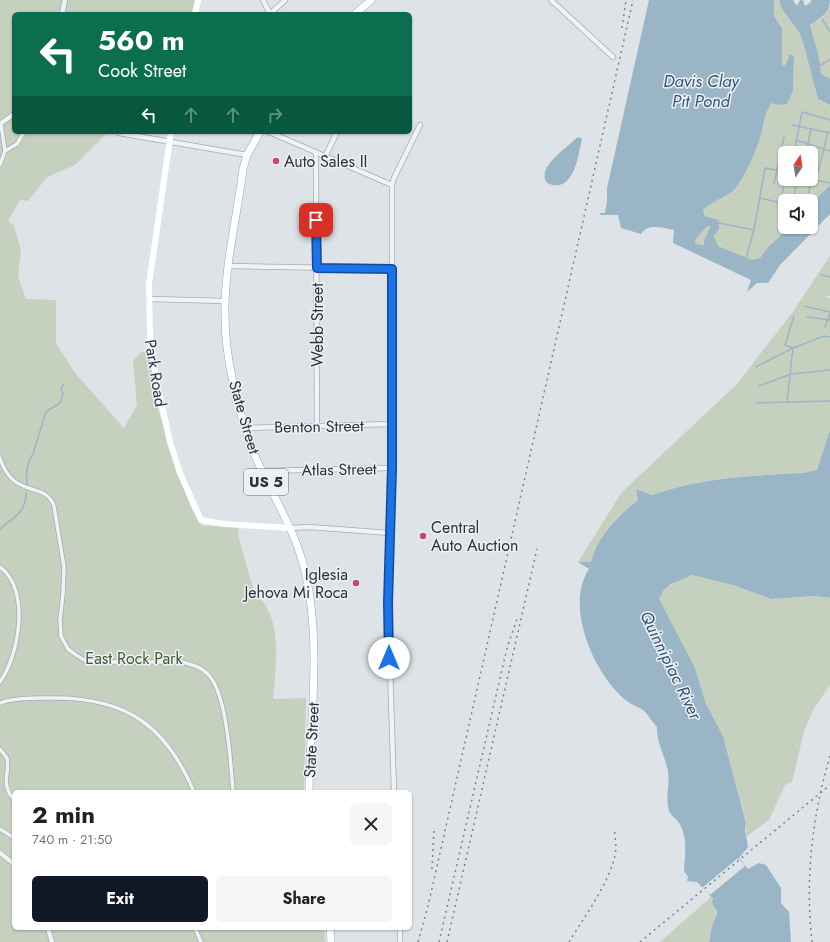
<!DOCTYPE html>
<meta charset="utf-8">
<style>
body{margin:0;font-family:Jost,sans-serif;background:#f6f6f6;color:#202124;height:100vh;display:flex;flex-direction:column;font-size:15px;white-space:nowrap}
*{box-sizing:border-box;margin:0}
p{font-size:13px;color:#757577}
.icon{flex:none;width:22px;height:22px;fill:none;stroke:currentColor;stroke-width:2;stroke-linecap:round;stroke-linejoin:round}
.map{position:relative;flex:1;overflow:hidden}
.side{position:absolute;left:12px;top:790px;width:400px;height:140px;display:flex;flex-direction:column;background:#fff;border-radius:6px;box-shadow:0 1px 3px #0004}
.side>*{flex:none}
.top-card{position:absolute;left:12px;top:12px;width:400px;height:122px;border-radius:6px;box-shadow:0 1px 3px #0004;background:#0b6e4f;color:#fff;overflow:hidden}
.needle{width:26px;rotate:12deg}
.buttons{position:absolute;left:778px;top:146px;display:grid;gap:8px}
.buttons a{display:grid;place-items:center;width:40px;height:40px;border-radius:6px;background:#fff;box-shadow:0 1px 3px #0004;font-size:20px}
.pin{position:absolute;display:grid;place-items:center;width:34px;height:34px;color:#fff;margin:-17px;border-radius:8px;box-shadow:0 2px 6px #0006}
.me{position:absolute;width:44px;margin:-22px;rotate:0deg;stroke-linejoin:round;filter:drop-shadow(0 0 3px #0008)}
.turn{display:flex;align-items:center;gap:14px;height:84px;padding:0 20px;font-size:18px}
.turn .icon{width:52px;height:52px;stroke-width:2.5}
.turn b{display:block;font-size:28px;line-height:34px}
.lanes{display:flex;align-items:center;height:38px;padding:0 20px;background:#0003;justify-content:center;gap:20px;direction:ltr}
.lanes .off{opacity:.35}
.round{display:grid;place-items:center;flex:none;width:42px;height:42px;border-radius:6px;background:#f6f6f6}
.overview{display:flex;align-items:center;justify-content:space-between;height:68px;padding:0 20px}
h1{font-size:24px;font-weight:700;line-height:30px}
.action{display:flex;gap:8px;margin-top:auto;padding:8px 20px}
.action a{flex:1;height:46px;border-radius:6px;background:#111827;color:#fff;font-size:16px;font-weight:700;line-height:46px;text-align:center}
.action a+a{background:#f6f6f6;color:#202124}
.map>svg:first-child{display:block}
</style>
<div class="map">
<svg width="830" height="942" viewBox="0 0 830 942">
<rect width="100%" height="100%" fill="#dee3e7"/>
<g fill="#c6d0bf" fill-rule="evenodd">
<path d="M0,0H195L192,14H14V132H108L75,165L47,177L28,201L20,200L8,221L14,226L21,250L18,277L26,299L56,300V343L75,373L124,428L137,405L133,361L141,352L151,353L158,409L190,506L202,526L238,527L239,539L254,591C284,619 276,662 273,699L306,698L304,792H14V928H324L325,942H0Z"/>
<path d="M774,0H779L782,9L799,32L804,46L818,99L830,105V185L811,204V201H785V227H790L769,246L760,258L752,260L718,246L714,236L719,229V220L705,216L703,209L733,191L760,138L768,107L772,103L778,105L787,104L793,91L794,57L785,66L782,65V28L774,16ZM785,153H811V179H785Z"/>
<path d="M830,6V79L821,74C821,58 814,42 810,25L822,19Z"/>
<polygon points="706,226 712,226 705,245 695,244 696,239"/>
<path d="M830,256V296H825L830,299V430L817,470L803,473C748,476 704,477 652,495L636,489L638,500C618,516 597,537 591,562H578L622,492L736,385L792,313Z"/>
<path d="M692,575L733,585L771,599L814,596L830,598V685L813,710L804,731L792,782L785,785L769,820L746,837V821L723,736L706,704L695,668L659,602V599C664,586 679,579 692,575Z"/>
<path d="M711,897C722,916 710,923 709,942H660Z"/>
</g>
<g fill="#9ab6c6" fill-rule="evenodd">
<path d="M649,0H774V16L782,28V65L785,66L790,54L794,57L793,91L787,104L778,105L772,103C764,112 764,126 760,138C756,152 744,178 734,190C729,195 710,203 703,210L705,216L719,220V229L714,236L718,246L752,260L760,258L769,246L790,227H811V204L830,185V214L780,265L768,283H757L747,292L751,280L673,243L674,230C662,228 648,223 641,234L621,228L618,215H601L599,213H605L607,201V188ZM711,226L704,240V245L695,244L696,239L706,227Z"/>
<path d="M779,0H793L797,6L800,0H803L805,6L811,2V0H830C830,13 820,19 810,25C814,42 821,58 821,74L830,79V105L818,99L804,46L799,32L782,9Z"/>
<path d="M579,137L582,139C578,156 574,195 547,183C536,167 565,150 575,139Z"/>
<path d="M830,430V598L814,596L771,599L733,585L692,575L671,584L664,590L659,599L695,668L706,704L723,736L746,823L745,830L748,847L739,858L748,869L759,863L766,865L781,888V903L789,912L791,942H709L711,930L717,912L712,902L713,899L697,882L687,881L688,877L684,871C685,854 688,837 679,823C676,818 671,816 669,811C665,797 670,784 668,771C665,756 656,742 657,727C652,722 648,714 643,710C635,705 627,703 620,695C592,668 565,605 589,569L578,562H591C597,537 618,516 638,500L636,489L652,495C704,477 748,476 803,473L817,470Z"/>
</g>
<polygon fill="#dee3e7" points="738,858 745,866 710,895 702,888"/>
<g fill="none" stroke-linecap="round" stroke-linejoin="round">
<g stroke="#9ab6c6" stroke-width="1.5">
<polyline points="822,19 830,32"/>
<polyline points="821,65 830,59"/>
<polyline points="793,125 830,133"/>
<polyline points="796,140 830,151"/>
<polyline points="794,153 802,112 830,120"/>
<polyline points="806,153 811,129"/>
<polyline points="815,180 830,183"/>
<polyline points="816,180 828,132"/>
<polyline points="774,184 784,137"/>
<polyline points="782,194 785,179"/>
<polyline points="794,197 797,179"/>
<polyline points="760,198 785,204"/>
<polyline points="807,199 812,179"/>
<polyline points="719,223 754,230 765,168 785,172"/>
<polyline points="746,258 754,230"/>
<polyline points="822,275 830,277"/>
<polyline points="804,306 830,312"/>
<polyline points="794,316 785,345 793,348 824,336 830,337"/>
<polyline points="807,317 830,320"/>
<polyline points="825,327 830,314"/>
<polyline points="756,367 793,348"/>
<polyline points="759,386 791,374 830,370"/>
<polyline points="787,402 793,348"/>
<polyline points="757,403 830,401"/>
<path d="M27,485C26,474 26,464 33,454L45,415L47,411L60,403L63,394L61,388L64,384"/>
<path d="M0,529C15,516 26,513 26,492"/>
</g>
<g stroke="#a4abb1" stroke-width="5">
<g id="pedestrian">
<polyline points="5,151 17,144 24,132"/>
<polyline points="0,165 5,151 1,124"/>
<path d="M0,458C13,500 45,480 54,506L64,567L63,594L60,620L61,636L68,649L76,655L86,661L94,662H182C194,665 204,668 211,678C227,699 231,765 233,792"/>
<path d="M0,567C31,590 19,655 0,682"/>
<path d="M0,703C18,697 36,698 55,698C127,698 166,726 194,792"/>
<path d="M0,749L7,758C10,775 0,783 14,800"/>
<polyline points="0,829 14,838"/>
<polyline points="195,928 201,942"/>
</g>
</g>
<g stroke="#a4abb1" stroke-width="6">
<g id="minor">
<polyline points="263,0 270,14"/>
<polyline points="551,0 613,57"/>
<polyline points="62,14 65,0"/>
<polyline points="270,14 285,0"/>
<polyline points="0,124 14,114"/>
<polyline points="269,132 392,185"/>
<polyline points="119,133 247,155"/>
<polyline points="316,153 317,426"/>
<polyline points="325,157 337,132"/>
<polyline points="228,266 392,269"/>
<polyline points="149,299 225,301"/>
<polyline points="245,428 392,424"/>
<polyline points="261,471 392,468"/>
<polyline points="289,528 309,527 390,533"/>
<polyline points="394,792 388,603 392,468 392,185 394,178 420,125"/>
<polyline points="0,853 14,864"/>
<polyline points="48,928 52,942"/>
<polyline points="400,928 400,942"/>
</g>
</g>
<g stroke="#9da9b2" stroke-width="8">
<g id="primary">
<polyline points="355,14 371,0"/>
<path d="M260,132L247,155L243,169C237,218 224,267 225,316C225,359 238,410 253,451C269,491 295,528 305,571C322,644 310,718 309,792"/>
<polyline points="330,928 331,942"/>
</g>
</g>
<use href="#pedestrian" stroke="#f0f3f5" stroke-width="3.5"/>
<use href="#minor" stroke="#f0f3f5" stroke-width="4.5"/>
<g stroke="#fff" stroke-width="6">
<polyline points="195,14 198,0"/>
<polyline points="171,132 149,284 150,337 156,379 170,442 180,473 201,520 225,524 289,528"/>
</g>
<use href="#primary" stroke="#fff" stroke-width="7"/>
<g stroke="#788590" stroke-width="1.5" stroke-dasharray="2 4" stroke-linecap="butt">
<polyline points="622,28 626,0"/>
<polyline points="432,869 434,829"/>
<polyline points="418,942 428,906 633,0"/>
<polyline points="439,942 507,648 518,616"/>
<polyline points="447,942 537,549"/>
<path d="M569,942C583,919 610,882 615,855C617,846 615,837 614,828"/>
<polyline points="640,942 830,785"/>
<path d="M812,942C805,879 812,817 830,756"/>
</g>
</g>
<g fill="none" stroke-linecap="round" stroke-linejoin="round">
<g stroke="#114b97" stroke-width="10">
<polyline id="route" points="316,220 317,268 392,269 392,468 388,603 389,658"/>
</g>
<use href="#route" stroke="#1a73e8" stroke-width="7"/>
</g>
<g fill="#c8466e" stroke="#edf1f5" stroke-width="1.5">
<circle cx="276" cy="161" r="4"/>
<circle cx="423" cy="536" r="4"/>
<circle cx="356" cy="583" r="4"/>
</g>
<g text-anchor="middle" stroke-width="3" stroke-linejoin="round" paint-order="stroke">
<rect fill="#edf1f5" stroke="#636c74" stroke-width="1" x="244" y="469" width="44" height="26" rx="3"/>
<g font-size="15" font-weight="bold" fill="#28333d">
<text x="266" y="487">US 5</text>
</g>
<g font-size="16" fill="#28333d" stroke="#edf1f5" text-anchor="start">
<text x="284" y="167">Auto Sales II</text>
<text x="431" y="533">Central<tspan x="431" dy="18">Auto Auction</tspan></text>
<text x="348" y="580" text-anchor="end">Iglesia<tspan x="348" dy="18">Jehova Mi Roca</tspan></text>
</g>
<g font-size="16" fill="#28333d" stroke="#edf1f5">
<text transform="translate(317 325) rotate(-90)" y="6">Webb Street</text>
<text transform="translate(156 373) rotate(81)" y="6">Park Road</text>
<text transform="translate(245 417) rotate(74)" y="6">State Street</text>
<text transform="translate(319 426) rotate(-1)" y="6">Benton Street</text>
<text transform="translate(339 469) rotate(-1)" y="6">Atlas Street</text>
<text transform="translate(311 740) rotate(-87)" y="6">State Street</text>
</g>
<g font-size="16" fill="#415835" stroke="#edf1f5">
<text x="134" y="664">East Rock Park</text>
</g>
<g font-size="17" font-style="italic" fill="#33576f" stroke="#edf1f5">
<text x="701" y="87">Davis Clay<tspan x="701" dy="20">Pit Pond</tspan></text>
<text transform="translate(671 665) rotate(64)" y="6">Quinnipiac River</text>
</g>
</g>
</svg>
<div class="buttons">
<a><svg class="needle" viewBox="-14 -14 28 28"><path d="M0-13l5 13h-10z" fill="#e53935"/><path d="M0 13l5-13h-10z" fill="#757577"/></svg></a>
<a><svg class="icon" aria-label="sound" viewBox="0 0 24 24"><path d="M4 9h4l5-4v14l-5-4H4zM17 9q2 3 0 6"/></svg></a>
</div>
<div class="pin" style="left:316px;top:220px;background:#d93025"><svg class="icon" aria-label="arrive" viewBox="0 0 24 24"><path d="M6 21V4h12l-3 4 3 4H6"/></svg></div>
<svg class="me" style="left:389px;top:658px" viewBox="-20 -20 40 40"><circle r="19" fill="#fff"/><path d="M0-13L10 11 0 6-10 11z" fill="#1a73e8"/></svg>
<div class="top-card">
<div class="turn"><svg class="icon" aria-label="left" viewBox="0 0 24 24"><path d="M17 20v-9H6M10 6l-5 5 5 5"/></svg><div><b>560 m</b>Cook Street</div></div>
<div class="lanes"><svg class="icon" aria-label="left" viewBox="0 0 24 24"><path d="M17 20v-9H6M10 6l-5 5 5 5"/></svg><svg class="icon off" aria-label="ahead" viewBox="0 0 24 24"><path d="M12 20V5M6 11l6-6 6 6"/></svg><svg class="icon off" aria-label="ahead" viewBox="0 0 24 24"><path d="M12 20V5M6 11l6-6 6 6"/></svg><svg class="icon off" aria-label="right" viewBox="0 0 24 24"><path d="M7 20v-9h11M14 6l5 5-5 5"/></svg></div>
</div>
<section class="side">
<div class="overview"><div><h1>2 min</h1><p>740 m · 21:50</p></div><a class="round"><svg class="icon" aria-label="close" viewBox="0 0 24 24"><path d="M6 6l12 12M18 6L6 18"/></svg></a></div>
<div class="action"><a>Exit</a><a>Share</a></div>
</section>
</div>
